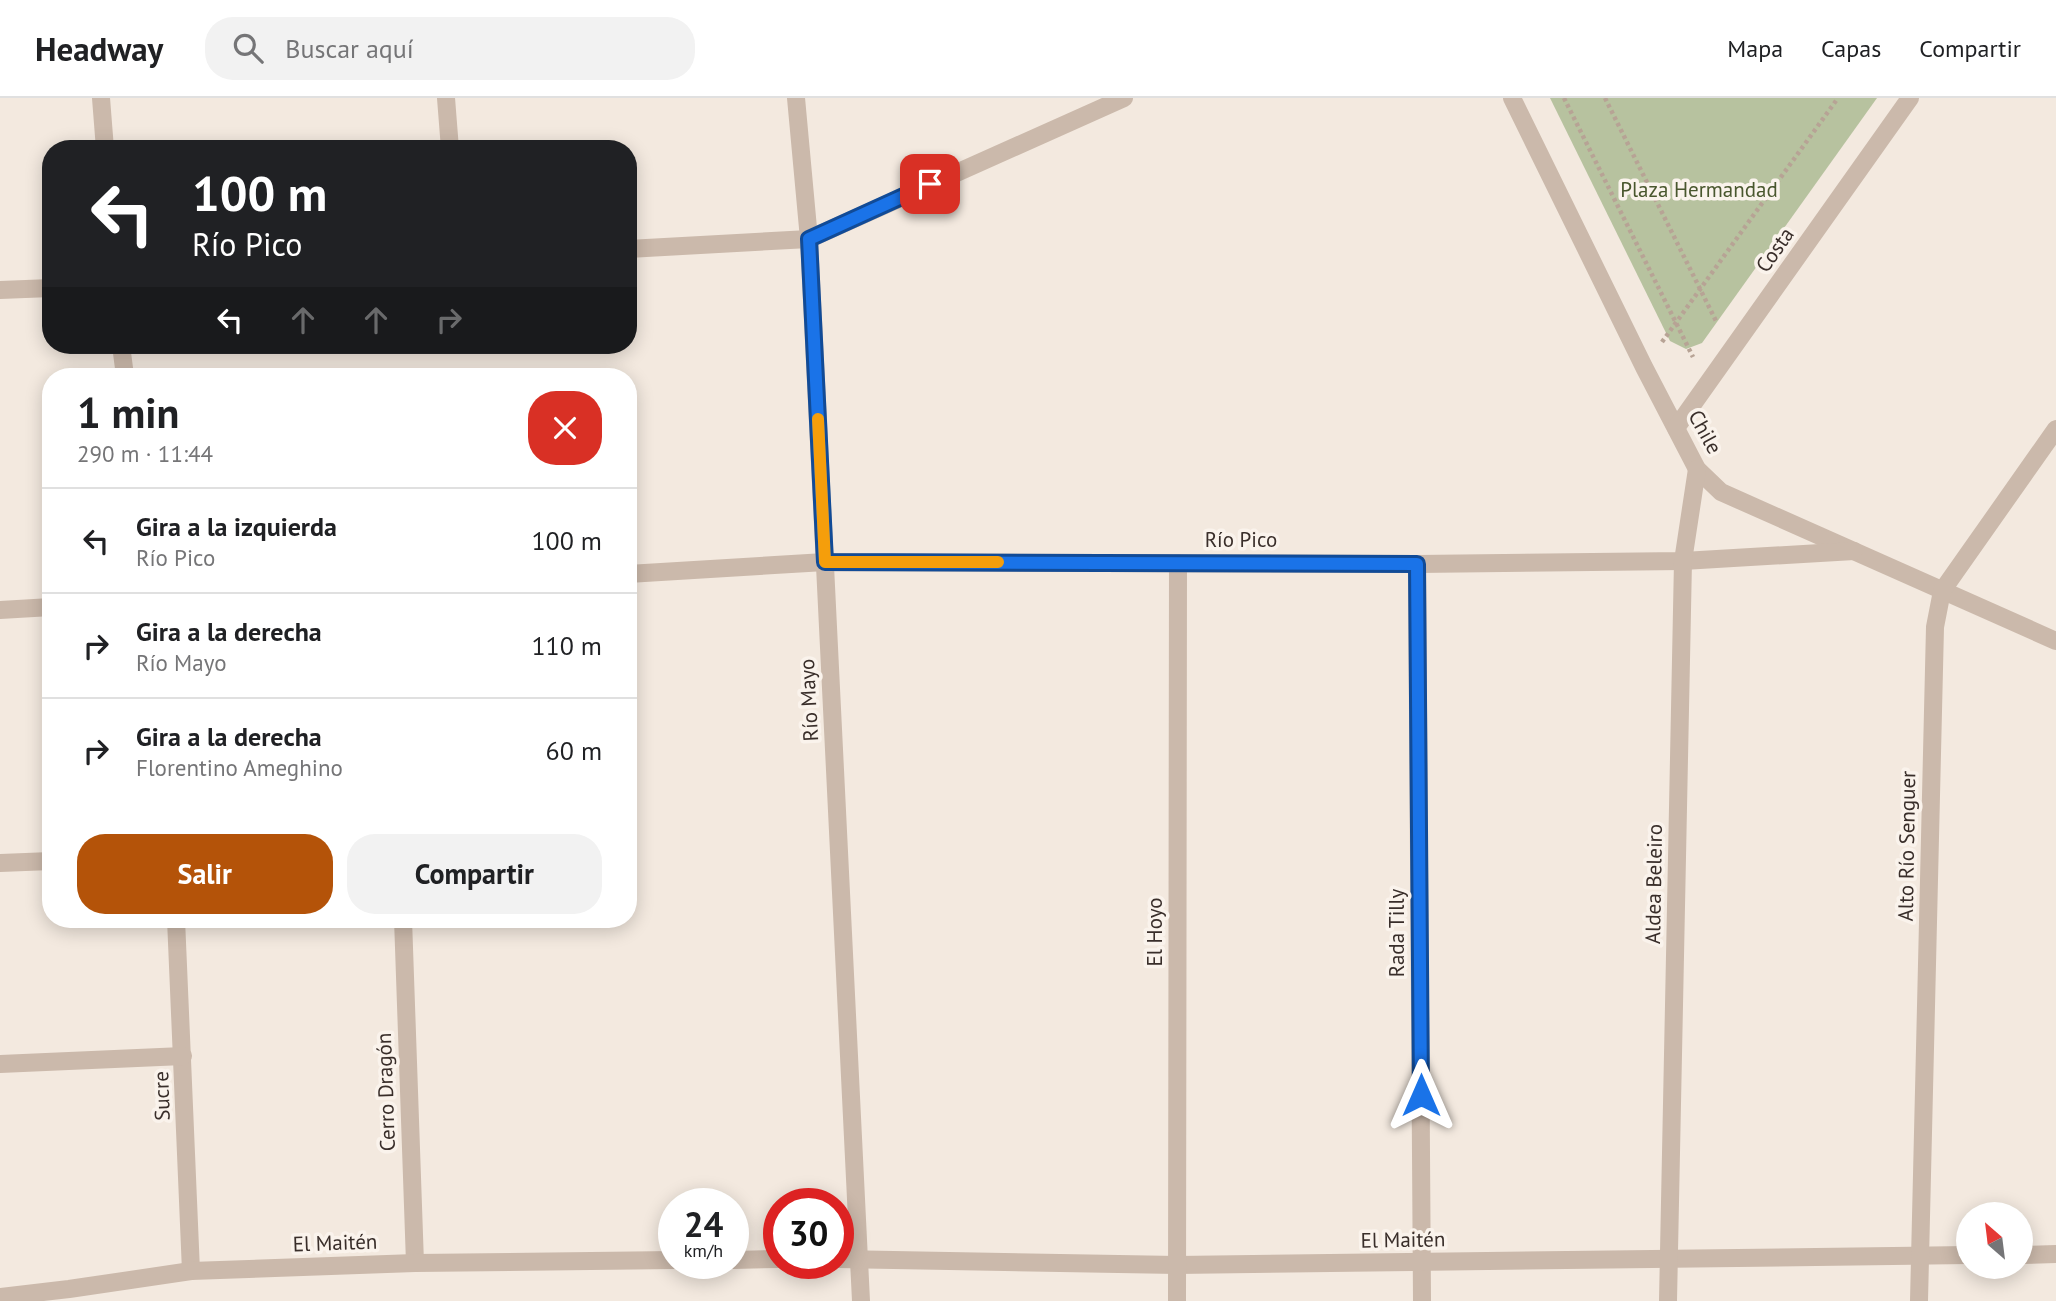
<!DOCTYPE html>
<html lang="es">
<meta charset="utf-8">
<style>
body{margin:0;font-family:"PT Sans",sans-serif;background:#f2f2f2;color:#202124;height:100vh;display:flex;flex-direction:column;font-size:26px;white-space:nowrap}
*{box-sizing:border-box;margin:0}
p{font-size:23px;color:#757577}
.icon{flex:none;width:38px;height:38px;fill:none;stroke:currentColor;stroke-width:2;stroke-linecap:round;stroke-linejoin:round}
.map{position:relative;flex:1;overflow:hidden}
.drawer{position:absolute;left:42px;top:270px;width:595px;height:560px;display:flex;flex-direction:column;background:#fff;border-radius:28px;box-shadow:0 4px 18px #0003}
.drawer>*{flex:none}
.top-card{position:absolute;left:42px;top:42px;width:595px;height:214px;border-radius:28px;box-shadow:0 4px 18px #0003;background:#202124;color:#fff;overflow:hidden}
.needle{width:46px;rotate:332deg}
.tools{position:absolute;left:1956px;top:1104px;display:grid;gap:14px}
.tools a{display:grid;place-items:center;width:77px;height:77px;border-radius:50%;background:#fff;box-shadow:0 4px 18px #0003;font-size:35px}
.speed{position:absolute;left:658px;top:1090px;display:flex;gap:14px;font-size:35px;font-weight:700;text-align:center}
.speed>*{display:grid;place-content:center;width:91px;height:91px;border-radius:50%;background:#fff;box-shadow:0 4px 18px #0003;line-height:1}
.speed small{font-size:18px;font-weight:400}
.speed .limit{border:10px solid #d22;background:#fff;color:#111}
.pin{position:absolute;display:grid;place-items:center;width:60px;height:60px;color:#fff;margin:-30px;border-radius:14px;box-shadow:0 4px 10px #0006}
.me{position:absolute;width:77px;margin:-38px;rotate:0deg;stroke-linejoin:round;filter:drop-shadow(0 0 5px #0008)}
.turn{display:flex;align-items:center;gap:24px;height:147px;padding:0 35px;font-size:32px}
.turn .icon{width:91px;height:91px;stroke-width:2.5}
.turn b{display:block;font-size:49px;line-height:60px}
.lanes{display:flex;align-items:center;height:66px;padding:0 35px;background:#0003;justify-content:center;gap:35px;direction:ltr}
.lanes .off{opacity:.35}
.round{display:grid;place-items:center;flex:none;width:74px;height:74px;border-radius:28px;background:#f2f2f2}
.summary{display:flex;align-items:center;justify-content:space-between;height:119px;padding:0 35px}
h1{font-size:42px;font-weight:600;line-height:52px}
.action{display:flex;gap:14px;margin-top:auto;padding:14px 35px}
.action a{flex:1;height:80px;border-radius:28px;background:#b45309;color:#fff;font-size:28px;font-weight:600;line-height:80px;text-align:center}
.action a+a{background:#f2f2f2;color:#202124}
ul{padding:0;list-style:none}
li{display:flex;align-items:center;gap:21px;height:105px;padding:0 35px;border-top:2px solid #e0e0e0}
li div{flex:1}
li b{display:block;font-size:26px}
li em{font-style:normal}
header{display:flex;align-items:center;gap:42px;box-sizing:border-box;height:98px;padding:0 35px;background:#fff;border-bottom:2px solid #e0e0e0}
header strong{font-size:33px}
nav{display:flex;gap:38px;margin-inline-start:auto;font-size:24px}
.search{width:490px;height:63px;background:#f2f2f2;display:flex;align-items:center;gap:18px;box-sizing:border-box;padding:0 24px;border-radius:28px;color:#757577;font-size:26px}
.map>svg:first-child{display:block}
</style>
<header>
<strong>Headway</strong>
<div class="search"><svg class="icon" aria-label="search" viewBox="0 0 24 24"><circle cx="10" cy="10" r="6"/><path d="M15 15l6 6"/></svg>Buscar aquí</div>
<nav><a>Mapa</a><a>Capas</a><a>Compartir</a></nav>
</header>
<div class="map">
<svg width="2056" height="1203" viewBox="0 0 2056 1203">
<rect width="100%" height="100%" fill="#f3e9df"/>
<polygon fill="#b7c29f" points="1550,0 1877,0 1702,245 1686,251 1670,243"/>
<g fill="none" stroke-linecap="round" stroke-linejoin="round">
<g stroke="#b7a395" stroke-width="4.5" stroke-dasharray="3.5 3.5" stroke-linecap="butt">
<polyline points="1564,0 1693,259"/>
<polyline points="1605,0 1717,225"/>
<polyline points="1662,244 1838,0"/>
</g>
<g stroke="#cbb9ab" stroke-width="18">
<polyline points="101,0 105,51"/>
<polyline points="446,0 450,51"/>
<polyline points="796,0 809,141 861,1203"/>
<polyline points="1512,0 1644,269 1697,371 1721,394 2056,543"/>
<polyline points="628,151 809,141 1124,0"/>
<polyline points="0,192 51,190"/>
<polyline points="121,247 125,278"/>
<polyline points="1676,330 1910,0"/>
<polyline points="1417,466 1422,1203"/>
<polyline points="628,476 825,464 1417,466 1683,463 1854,453"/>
<polyline points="0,512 51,509"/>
<polyline points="0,765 51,763"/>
<polyline points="176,821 191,1173"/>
<polyline points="403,821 415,1165"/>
<polyline points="0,966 183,958"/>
<polyline points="2021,1157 2056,1156"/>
<polyline points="838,1161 1177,1167 1969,1157"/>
<polyline points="733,1162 779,1161"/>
<polyline points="0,1199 69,1191 191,1173 415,1165 674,1162"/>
<polyline points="1177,1203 1178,465"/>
<polyline points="1668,1203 1683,463 1697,371"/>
<polyline points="1919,1203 1935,529 1942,493 2056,331"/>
</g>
</g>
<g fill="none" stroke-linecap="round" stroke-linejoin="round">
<g stroke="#114b97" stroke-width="18">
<polyline id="route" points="930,86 809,141 825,464 1417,466 1421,997"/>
</g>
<use href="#route" stroke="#1a73e8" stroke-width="12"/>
<polyline stroke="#f59e0b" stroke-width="12" points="818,321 825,464 998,464"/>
</g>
<g text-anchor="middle" stroke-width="7" stroke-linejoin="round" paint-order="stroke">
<g font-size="21" fill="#49572e" stroke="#faf3ec">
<text x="1699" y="99">Plaza Hermandad</text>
</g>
<g font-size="21" fill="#392e2a" stroke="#faf3ec">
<text transform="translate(1775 152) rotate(-55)" y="7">Costa</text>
<text transform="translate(1705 334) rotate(61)" y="7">Chile</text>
<text x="1241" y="449">Río Pico</text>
<text transform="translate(809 602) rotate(-93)" y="7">Río Mayo</text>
<text transform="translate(1907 748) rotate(-89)" y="7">Alto Río Senguer</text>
<text transform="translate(1654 786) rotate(-89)" y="7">Aldea Beleiro</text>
<text transform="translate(1155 834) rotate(-90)" y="7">El Hoyo</text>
<text transform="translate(1397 835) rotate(-90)" y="7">Rada Tilly</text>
<text transform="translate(386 994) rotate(-92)" y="7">Cerro Dragón</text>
<text transform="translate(162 998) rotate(-92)" y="7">Sucre</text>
<text transform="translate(1403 1142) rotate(-1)" y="7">El Maitén</text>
<text transform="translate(335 1145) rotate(-2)" y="7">El Maitén</text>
</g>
</g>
</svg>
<div class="tools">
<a><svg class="needle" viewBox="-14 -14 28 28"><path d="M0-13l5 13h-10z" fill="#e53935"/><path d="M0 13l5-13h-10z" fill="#757577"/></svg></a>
</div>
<div class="speed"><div>24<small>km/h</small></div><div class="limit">30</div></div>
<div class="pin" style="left:930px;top:86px;background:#d93025"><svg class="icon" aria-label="arrive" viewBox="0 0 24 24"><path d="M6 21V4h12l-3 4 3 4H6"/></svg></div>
<svg class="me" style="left:1421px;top:997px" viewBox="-20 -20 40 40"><path d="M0-17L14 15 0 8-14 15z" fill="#1a73e8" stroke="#fff" stroke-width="4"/></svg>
<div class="top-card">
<div class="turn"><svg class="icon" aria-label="left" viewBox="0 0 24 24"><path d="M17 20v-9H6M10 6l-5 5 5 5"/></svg><div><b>100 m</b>Río Pico</div></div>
<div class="lanes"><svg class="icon" aria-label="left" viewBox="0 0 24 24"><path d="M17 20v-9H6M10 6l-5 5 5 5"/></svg><svg class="icon off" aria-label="ahead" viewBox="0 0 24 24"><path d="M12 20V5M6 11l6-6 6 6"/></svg><svg class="icon off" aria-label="ahead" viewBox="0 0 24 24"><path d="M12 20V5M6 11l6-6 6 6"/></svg><svg class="icon off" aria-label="right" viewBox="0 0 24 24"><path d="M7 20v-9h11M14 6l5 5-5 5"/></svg></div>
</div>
<section class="drawer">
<div class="summary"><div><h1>1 min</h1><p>290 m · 11:44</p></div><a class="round" style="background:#d93025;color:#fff"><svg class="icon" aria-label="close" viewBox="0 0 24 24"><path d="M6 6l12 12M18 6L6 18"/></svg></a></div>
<ul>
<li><svg class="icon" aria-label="left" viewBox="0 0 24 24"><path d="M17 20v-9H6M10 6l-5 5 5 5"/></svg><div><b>Gira a la izquierda</b><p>Río Pico</p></div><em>100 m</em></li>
<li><svg class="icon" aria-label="right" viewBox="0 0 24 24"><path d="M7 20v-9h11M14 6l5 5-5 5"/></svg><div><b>Gira a la derecha</b><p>Río Mayo</p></div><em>110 m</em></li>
<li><svg class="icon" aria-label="right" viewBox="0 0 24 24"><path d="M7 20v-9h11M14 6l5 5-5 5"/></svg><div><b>Gira a la derecha</b><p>Florentino Ameghino</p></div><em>60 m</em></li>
</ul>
<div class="action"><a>Salir</a><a>Compartir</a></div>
</section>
</div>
